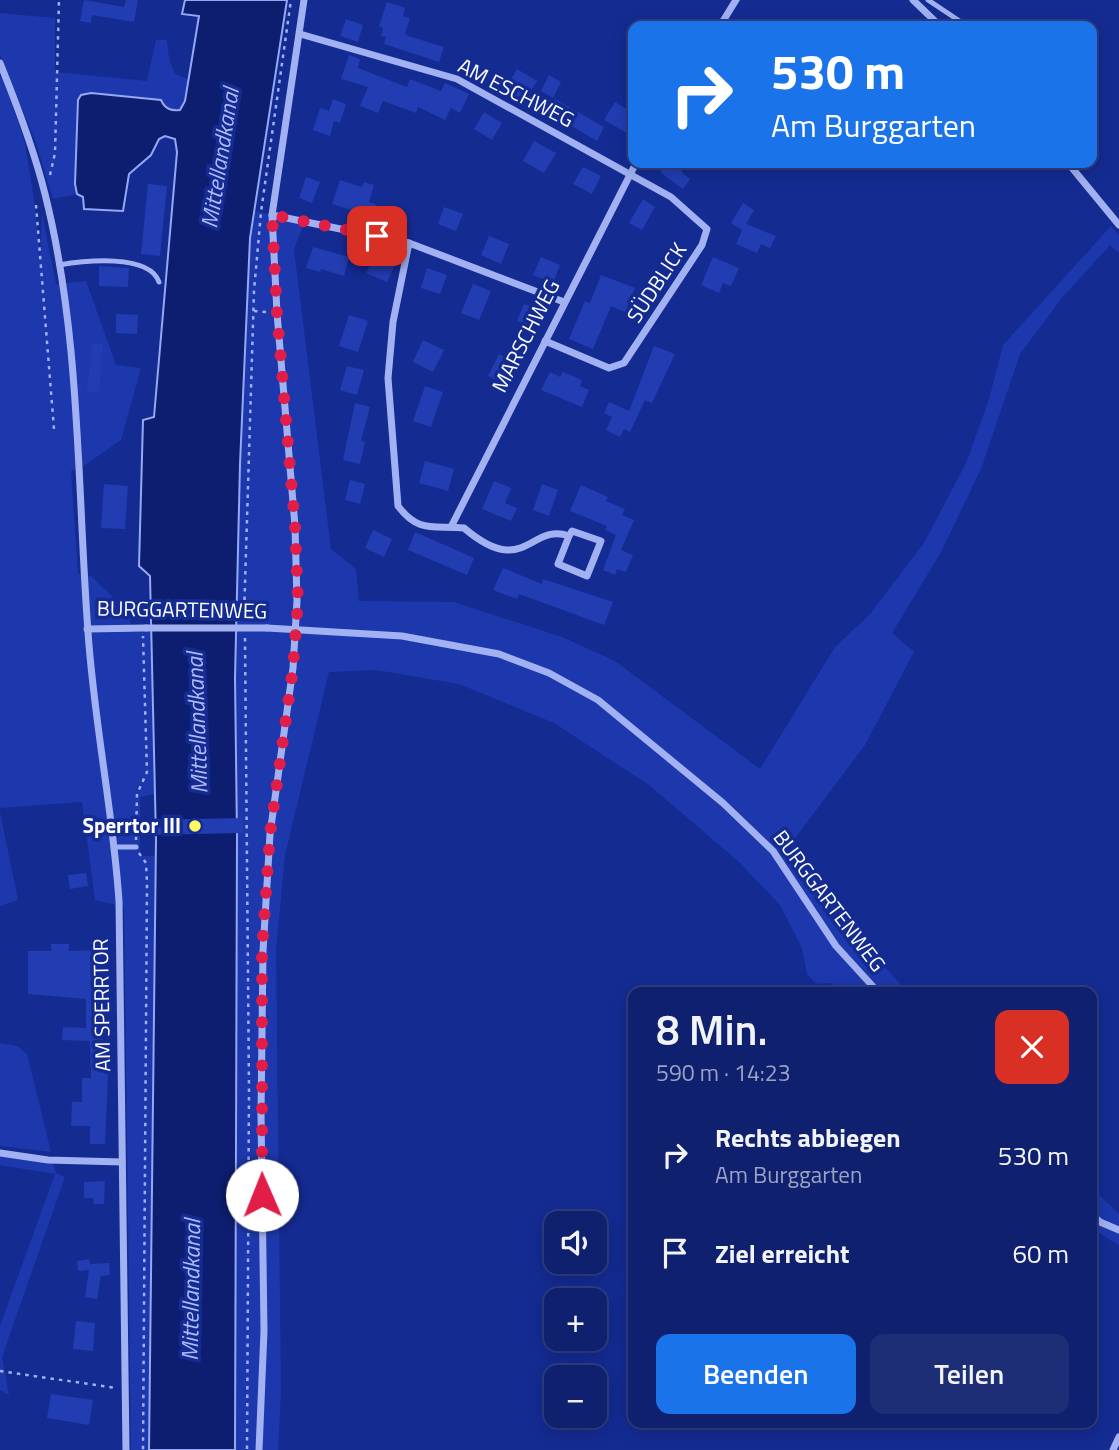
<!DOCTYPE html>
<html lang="de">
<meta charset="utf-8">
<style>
body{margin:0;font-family:"Titillium Web",sans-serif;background:#1d2d76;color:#f1f3f6;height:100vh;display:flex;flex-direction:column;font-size:26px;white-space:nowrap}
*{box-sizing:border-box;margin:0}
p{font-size:23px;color:#9ba3c2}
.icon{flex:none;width:38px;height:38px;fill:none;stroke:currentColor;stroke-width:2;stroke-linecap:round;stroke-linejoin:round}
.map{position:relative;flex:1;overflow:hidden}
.drawer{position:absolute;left:628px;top:987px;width:469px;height:441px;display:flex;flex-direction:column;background:#0f206e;border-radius:14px;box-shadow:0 4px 18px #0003,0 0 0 2px #2f3e81}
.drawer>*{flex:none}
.guide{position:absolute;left:628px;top:21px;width:469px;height:147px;border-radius:14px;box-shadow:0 4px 18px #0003,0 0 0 2px #2f3e81;background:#1a73e8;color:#fff;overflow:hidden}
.tools{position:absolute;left:544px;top:1211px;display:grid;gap:14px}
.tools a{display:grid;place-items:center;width:63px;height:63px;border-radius:14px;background:#0f206e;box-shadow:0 4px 18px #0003,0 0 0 2px #2f3e81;font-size:35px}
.pin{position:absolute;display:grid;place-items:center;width:60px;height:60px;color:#fff;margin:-30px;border-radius:14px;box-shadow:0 4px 10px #0006}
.me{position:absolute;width:77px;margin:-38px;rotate:359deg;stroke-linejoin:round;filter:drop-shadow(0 0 5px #0008)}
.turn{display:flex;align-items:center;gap:24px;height:147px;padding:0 28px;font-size:32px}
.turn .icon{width:91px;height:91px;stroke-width:2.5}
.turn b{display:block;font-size:49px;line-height:60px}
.round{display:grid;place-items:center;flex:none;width:74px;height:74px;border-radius:14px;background:#1d2d76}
.summary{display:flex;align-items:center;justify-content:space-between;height:119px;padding:0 28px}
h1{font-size:42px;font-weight:600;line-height:52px}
.primary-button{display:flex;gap:14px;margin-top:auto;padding:14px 28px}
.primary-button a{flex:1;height:80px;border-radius:14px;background:#1a73e8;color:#fff;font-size:28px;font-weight:600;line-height:80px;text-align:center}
.primary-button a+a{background:#1d2d76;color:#f1f3f6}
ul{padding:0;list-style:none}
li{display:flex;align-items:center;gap:21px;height:98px;padding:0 28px}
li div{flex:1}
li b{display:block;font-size:26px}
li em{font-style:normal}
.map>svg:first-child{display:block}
</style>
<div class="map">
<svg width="1119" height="1450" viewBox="0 0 1119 1450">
<rect width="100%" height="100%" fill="#142b92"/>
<g fill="#1c38ac">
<path d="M0,13L55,18V72L147,81L156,40H167L169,59L175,74L189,80L185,102L180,110C171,111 165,109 161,100L91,93L81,95L78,100L77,194L53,199L36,143L0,55Z"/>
<polygon points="3,76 25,143 34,200 40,261 42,214 56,284 86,281 116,365 141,368 121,440 85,465 71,471 78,574 91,576 129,613 132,632 151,632 155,794 140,797 140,856 155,856 149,1450 131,1450 124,907 95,900 82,802 0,808 0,77"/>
<polygon points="254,211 305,221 294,249 331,549 356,569 359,601 454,602 562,637 615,661 760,769 835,647 870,614 924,543 967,461 989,399 1003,345 1111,226 1119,235 1119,253 1110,245 1061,299 1020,354 981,469 940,554 892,633 914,652 865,745 793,841 850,912 867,948 908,992 840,992 830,983 816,984 807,974 802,948 780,905 738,861 649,785 554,723 459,684 376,670 329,672 285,855 276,949 281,1392 278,1450 235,1450 237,835 235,678 240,464 250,238"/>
<polygon points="0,812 18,900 0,906"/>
<polygon points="0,1043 17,1046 27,1054 51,1152 0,1146"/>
<polygon points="0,1155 53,1163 56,1173 65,1177 2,1357 9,1395 0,1390 0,1326 55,1174 0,1165"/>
<polygon points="1092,1188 1119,1214 1119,1245 1092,1229"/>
</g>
<path fill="#0d1d6f" stroke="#94a8f4" stroke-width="2" d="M185,0H287L250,238L240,464L235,678L237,835L235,1450H149L156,839L150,576L139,566L143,420L154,417L177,152L175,139L165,136L159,139L151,155L129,174L123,211L84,209L83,197L77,194L75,184L78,100L81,95L91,93L161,100C165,109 171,111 180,110L185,101L199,16L182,14Z"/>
<g fill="#223db1">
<polygon points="84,0 124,7 126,0 138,0 134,22 92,15 91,23 80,21"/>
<polygon points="387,2 405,8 403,16 410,18 405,34 408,36 444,47 439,62 384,44 386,37 381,36 383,28 379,26"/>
<polygon points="346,19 363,25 358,42 340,36"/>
<polygon points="349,55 360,59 358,68 407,87 410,79 441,91 445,83 469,94 460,113 451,108 445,120 418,107 416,113 383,101 378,113 360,106 368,87 341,79"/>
<polygon points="517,69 537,81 524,103 504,91"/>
<polygon points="549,75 561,82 553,98 541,91"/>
<polygon points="333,99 346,104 340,123 334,121 330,136 313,130 320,108 329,111"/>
<polygon points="555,99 604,127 597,141 566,123 564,125 546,115"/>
<polygon points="615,102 634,113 634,137 604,120"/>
<polygon points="484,112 502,123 492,140 474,129"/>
<polygon points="534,141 556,153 544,173 523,161"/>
<polygon points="666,163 688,163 681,172 690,179 683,189 660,172"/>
<polygon points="583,167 601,176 592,194 573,184"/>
<polygon points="306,177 320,182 312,203 299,198"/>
<polygon points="340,180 362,187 364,182 374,185 369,202 377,205 372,221 353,215 355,211 332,204"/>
<polygon points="148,184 167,186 160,256 141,254"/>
<polygon points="643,199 655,207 642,230 629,223"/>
<polygon points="743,203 754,210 746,224 776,236 770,248 761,244 757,253 736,244 744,226 742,230 731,223"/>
<polygon points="444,207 463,214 456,231 438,224"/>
<polygon points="489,236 509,244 501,264 481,255"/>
<polygon points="313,247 349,257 344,276 321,269 320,272 306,268"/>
<polygon points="376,253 396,263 387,282 366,273"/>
<polygon points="541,257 560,265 553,283 533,275"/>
<polygon points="713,257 739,268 731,286 723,283 719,293 701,285"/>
<polygon points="99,266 129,268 128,287 99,286"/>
<polygon points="427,268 447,275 440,294 421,288"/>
<polygon points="601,275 635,288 625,312 611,306 593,349 569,339 585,301 590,303"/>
<polygon points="473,284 491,291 479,320 461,313"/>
<polygon points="524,304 540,310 533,327 517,321"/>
<polygon points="116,314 138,315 137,334 116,333"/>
<polygon points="349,315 368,321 358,352 339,346"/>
<polygon points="423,340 444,350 433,372 413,362"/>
<polygon points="92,343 103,344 99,393 87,392"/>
<polygon points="654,346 675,354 652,403 645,400 630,432 624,429 620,437 606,430 612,417 604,413 609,402 629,411"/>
<polygon points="499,354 516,362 505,384 488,376"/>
<polygon points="347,366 364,370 357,395 340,390"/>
<polygon points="550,372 560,377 563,372 582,380 580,386 589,390 582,407 541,390"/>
<polygon points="425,386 443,392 431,427 413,421"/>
<polygon points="355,403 370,407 361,441 365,442 360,464 343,460"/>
<polygon points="425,461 454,469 448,491 419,483"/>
<polygon points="350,480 365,484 360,504 345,500"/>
<polygon points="494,481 511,488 505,503 517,508 511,521 482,509"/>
<polygon points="104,484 128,486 125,529 101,528"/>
<polygon points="542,484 558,490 549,516 533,510"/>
<polygon points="581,485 608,497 606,501 625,509 622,515 634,520 621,550 633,555 626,572 617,569 615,575 603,570 616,535 605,530 607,526 570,511"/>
<polygon points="373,530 392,539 384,557 365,548"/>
<polygon points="415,532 474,558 467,575 408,550"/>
<polygon points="503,568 542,584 543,579 613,602 604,625 519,594 517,599 493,590"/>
<polygon points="242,818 243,833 148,835 148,820"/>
<polygon points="86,873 88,886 70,889 68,875"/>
<polygon points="51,944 69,944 69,951 99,950 103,1055 104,1074 108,1074 105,1144 90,1144 90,1126 71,1126 72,1102 82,1102 82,1078 91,1078 90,1041 62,1040 63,1027 86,1028 86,999 28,994 28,951 51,951"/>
<polygon points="105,1181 104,1204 94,1204 93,1198 84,1198 84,1182"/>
<polygon points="89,1259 90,1264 109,1263 110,1275 101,1276 97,1299 85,1297 89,1270 78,1271 77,1261"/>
<polygon points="76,1321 95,1323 93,1351 73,1349"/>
<polygon points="51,1394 93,1400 89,1425 47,1418"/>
</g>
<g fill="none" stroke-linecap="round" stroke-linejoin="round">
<g stroke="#a2b1f1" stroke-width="2.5" stroke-dasharray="3.5 5" stroke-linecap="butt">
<polyline points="50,175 55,153 59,0"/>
<polyline points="36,205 54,429"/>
<polyline points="254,311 266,312"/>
<polyline points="244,617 254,291 261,212 291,0"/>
<polyline points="245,638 249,1090 247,1450"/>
<polyline points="136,840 137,794 147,772 143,636"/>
<polyline points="139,853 146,863 147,883 143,1450"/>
<polyline points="0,1371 116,1388"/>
</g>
<g stroke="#a2b1f1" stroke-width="5">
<polyline points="928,0 967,26"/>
<path d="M59,265C83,261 149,253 159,282"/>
<polyline points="115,847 136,847"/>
</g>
<g stroke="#a2b1f1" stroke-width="7">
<polyline points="913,0 940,26"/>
<polyline points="720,26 736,0"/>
<polyline points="300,34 457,79 671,197 707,229 702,245 624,363 609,368 545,341"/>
<path d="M0,63C17,105 34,149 45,194C81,337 77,486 88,632C94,722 113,811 119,901L126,1450"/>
<polyline points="1068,163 1119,225"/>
<polyline points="272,215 409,243 564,302"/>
<path d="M409,243L393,322L388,378L398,506C419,534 434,525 464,528C525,580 530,522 569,536L572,531L601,541L587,576L558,564L569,536"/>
<polyline points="451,527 636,163"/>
<polyline points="267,628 402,636 499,654 549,673 598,700 723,803 773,851 836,946 878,992"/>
<polyline points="87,629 146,628"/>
<polyline points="0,1153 48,1160 122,1162"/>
<polyline points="1092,1215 1100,1222 1119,1230"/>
<polyline points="259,1450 264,1331 261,1114 263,951 270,834 293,668 297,601 295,526 277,313 272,215 304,0"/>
<polyline points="1113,1450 1119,1437"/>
</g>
<polyline stroke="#a2b1f1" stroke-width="7" points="146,628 267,628"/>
</g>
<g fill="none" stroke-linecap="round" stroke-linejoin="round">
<polyline stroke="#e11d48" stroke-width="12" stroke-dasharray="0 21.6" points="262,1195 262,951 270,834 293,668 298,601 295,526 277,313 272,215 377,236"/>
</g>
<circle fill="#fffa62" stroke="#142b92" stroke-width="2.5" cx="195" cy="826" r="7"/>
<g text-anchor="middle" stroke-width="7" stroke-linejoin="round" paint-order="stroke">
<g font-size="21" fill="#fff" stroke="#142b92">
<text transform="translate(516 93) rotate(27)" y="7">AM ESCHWEG</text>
<text transform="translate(657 283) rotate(-57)" y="7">SÜDBLICK</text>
<text transform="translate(526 336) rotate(-63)" y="7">MARSCHWEG</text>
<text transform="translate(182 610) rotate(1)" y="7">BURGGARTENWEG</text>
<text transform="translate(829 901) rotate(53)" y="7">BURGGARTENWEG</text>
<text transform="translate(102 1005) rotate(-91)" y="7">AM SPERRTOR</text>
</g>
<g font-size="21" font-weight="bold" fill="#fff" stroke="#142b92" text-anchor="end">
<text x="181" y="833">Sperrtor III</text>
</g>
<g font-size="23" font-style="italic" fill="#aebdf8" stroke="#142b92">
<text transform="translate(220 158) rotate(-81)" y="8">Mittellandkanal</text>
<text transform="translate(197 723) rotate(-92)" y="8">Mittellandkanal</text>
<text transform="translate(191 1290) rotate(-89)" y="8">Mittellandkanal</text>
</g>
</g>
</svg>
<div class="tools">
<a><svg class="icon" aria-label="sound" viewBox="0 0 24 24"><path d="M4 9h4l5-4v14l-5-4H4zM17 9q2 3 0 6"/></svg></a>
<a>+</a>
<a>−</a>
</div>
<div class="pin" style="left:377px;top:236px;background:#d93025"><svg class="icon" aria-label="arrive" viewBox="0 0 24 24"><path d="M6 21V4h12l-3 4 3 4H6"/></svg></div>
<svg class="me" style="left:262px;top:1195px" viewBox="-20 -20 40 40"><circle r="19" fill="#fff"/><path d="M0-13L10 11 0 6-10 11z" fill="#e11d48"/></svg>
<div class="guide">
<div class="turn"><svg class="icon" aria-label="right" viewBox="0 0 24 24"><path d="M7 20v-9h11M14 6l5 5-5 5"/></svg><div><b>530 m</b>Am Burggarten</div></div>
</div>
<section class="drawer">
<div class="summary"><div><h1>8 Min.</h1><p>590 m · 14:23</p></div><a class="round" style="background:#d93025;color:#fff"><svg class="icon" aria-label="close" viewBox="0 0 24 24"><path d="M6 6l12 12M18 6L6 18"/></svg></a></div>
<ul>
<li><svg class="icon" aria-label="right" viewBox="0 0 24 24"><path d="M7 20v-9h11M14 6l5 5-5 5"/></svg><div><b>Rechts abbiegen</b><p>Am Burggarten</p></div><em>530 m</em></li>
<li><svg class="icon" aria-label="arrive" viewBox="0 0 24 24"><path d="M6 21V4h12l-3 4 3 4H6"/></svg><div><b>Ziel erreicht</b></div><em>60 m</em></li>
</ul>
<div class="primary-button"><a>Beenden</a><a>Teilen</a></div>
</section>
</div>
